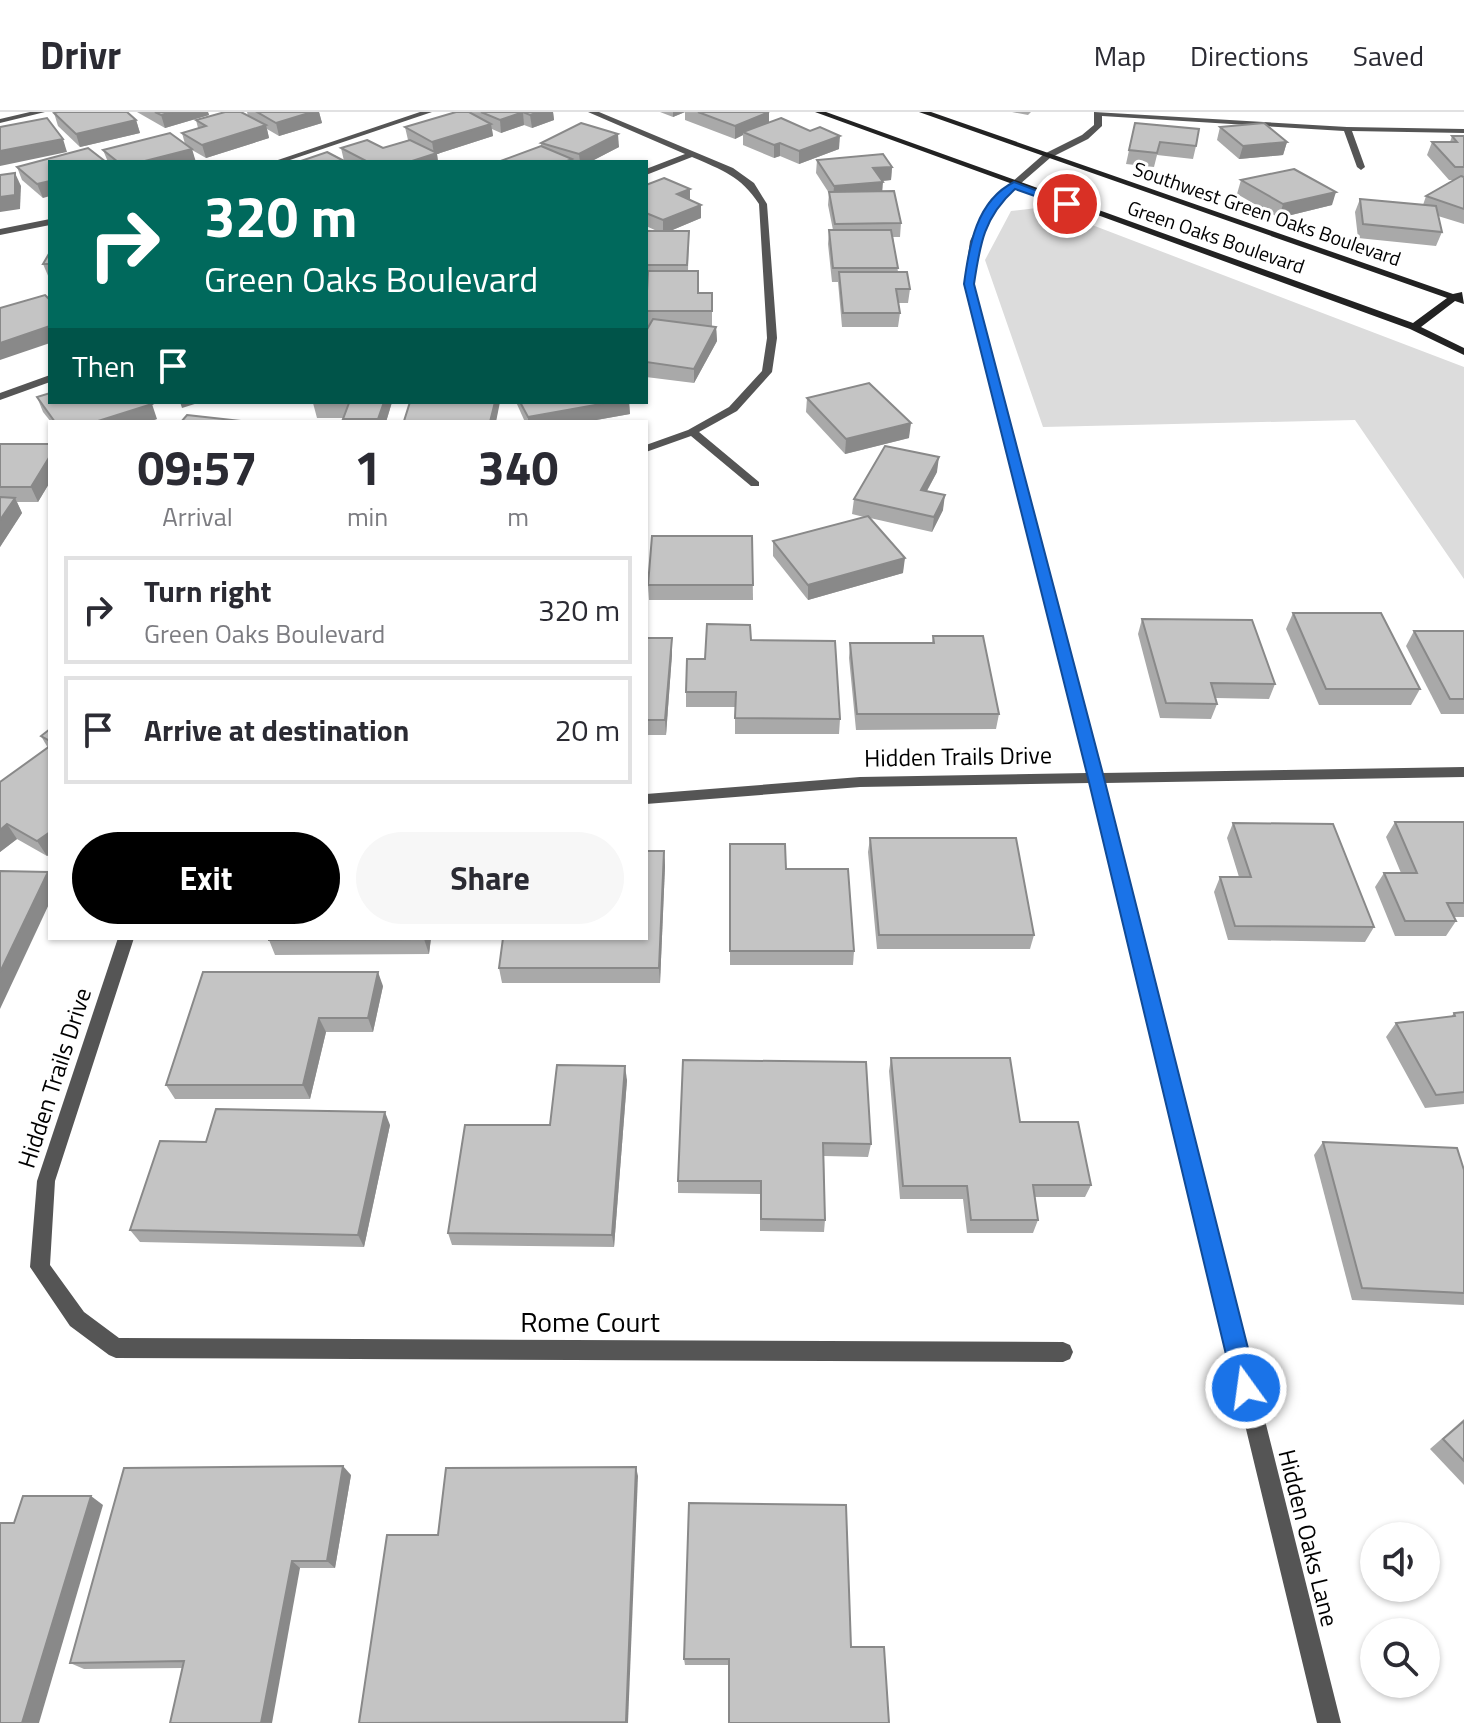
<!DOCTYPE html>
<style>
body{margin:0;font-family:"Titillium Web",sans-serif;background:#f7f7f7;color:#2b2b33;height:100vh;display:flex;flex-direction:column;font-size:30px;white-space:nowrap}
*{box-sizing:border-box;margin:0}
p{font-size:26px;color:#7c7c81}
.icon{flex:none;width:44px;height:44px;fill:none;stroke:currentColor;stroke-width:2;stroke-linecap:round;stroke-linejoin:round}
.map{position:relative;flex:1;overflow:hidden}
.details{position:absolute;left:48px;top:308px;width:600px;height:520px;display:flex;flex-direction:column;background:#fff;border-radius:0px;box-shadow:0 2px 6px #0004}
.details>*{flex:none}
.banner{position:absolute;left:48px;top:48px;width:600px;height:244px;border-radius:0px;box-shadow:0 2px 6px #0004;background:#00695c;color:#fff;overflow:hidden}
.buttons{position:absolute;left:1360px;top:1410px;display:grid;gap:16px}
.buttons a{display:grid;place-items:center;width:80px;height:80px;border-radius:50%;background:#fff;box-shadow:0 2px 6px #0004;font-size:40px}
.pin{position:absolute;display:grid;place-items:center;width:68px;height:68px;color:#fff;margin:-34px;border:4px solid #fff;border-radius:50%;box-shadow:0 2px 8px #0007}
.me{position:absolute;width:88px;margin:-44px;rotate:346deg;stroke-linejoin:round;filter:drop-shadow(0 0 6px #0008)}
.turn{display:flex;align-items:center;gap:28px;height:168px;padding:0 24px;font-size:36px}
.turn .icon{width:104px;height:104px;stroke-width:2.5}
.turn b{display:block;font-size:56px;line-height:68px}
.then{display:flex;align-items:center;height:76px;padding:0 24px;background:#0003;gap:16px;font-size:30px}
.eta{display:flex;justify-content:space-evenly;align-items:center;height:136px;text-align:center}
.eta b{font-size:48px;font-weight:700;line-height:56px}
.primary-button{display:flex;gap:16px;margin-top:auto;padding:16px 24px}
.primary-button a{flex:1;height:92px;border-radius:48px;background:#000;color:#fff;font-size:32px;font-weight:700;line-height:92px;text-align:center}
.primary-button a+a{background:#f7f7f7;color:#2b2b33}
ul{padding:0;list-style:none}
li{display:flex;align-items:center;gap:24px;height:108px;margin:0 16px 12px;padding:0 8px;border:4px solid #e1e1e2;border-radius:0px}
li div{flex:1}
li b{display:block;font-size:30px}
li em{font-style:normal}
header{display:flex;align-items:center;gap:48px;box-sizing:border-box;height:112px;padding:0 40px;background:#fff;border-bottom:2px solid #e1e1e2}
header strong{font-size:38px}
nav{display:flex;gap:44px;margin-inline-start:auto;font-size:28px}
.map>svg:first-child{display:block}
</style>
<header>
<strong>Drivr</strong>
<nav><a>Map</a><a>Directions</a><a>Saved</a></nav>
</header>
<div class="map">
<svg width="1464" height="1611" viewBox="0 0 1464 1611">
<rect width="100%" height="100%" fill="#fff"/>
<polygon fill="#dcdcdc" points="1045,95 1464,255 1464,467 1355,308 1043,315 985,148 1011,99"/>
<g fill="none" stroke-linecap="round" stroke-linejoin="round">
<g fill="#555" fill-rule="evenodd">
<polygon points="30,0 45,0 0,11 0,7"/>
<polygon points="420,0 432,0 284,50 272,50"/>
<path d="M588,0H599L733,56L754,71L767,92L777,226L772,260L737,299L699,320L759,370V374H751L691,324L646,340V333L688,318L729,295L762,259L767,226L759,92C741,64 722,58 692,45L646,63V57L685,42Z"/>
<polygon points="1094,0 1347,15 1464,17 1464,21 1352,19 1365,55 1361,58 1357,55 1344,19 1102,4 1102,14 1088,27 1050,46 996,93 980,129 974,172 1102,661 1464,655 1464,665 1105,671 1341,1611 1317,1611 1090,671 860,675 646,692 646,682 860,665 1087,661 964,172 970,129 989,90 1044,42 1082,23 1094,13"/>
<polygon points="50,107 50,113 0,123 0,117"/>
<polygon points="50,263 50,270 0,288 0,281"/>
<polygon points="118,826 134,826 55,1069 50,1153 84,1200 119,1226 1063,1230 1070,1233 1073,1240 1070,1247 1063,1250 116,1246 109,1243 70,1214 30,1155 37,1069"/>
</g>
<polygon fill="#222" fill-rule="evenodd" points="815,0 826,0 1413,211 1447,186 919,0 931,0 1453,182 1462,180 1464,192 1455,189 1421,215 1464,236 1464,243 1410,217"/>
</g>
<g fill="#a9a9a9">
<polygon points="137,0 208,0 209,3 165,16"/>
<polygon points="247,0 319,0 322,11 279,24 267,17 269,26 206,46 192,38 195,50 108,50 103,38 185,32 182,21 198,16 196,8 248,4"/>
<polygon points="456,0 553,0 554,8 532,16 524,13 501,21 492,17 493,24 437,42 438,50 298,50 344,49 341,36 383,36 408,28 405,15"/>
<polygon points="660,0 769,0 769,11 839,37 799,52 780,44 774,46 743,33 743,23 735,27 685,8 685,0 673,5"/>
<polygon points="1012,0 1031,0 1028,3"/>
<polygon points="54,1 136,8 140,21 80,35 58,14"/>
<polygon points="1135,11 1196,34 1193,47 1157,43 1154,55 1126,52"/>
<polygon points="1220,15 1287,30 1283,43 1239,47 1217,28"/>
<polygon points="1452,24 1464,24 1464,112 1438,104 1442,120 1436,134 1358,126 1355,100 1360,87 1423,93 1426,84 1453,68 1449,68 1427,43 1432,30 1450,30"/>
<polygon points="541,31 619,35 590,50 498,50 541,34"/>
<polygon points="817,48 892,55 891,68 882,69 882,79 901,111 900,125 893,125 898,160 910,177 908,191 898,191 900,201 898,215 842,215 838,170 832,170 828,132 829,118 833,118 828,93 829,81 816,61"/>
<polygon points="50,50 43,86 22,68 17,55"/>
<polygon points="1241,68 1332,93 1279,106 1237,82"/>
<polygon points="646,73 690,88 701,106 670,119 689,119 688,159 698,181 712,181 712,214 716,215 717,229 694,271 646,265 646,219 649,214 646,214 646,119 657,119 646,114"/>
<polygon points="50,140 50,166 49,166 43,152"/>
<polygon points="37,285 157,307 148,310 51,310 43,300"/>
<polygon points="807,286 909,326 845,342 806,300"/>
<polygon points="392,290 386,310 344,310 344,306 317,306 313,291"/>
<polygon points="516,290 629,290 630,302 585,310 525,310"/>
<polygon points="0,332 50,332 50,370 38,390 17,390 22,401 0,435"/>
<polygon points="937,360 927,379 943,398 932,420 870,406 903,461 808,488 773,444 773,429 864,405 852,402 854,387"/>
<polygon points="752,424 753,488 649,488 648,473"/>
<polygon points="1293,501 1420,577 1411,593 1319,593 1286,517"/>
<polygon points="1142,507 1275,572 1269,587 1216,586 1217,592 1211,607 1160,606 1138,522"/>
<polygon points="1414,519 1464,519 1464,602 1441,602 1406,534"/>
<polygon points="933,524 999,602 996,617 856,618 849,546 850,531 932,531"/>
<polygon points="646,526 672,526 672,542 666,623 646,623"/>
<polygon points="751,528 840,607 839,622 735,622 735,595 686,595 686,580 705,547"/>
<polygon points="50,617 50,742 47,744 17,727 0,740 0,670 48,636 41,624"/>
<polygon points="1395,710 1464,710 1464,805 1454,805 1456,809 1446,824 1395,824 1375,775 1384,761 1401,761 1386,725"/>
<polygon points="1233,711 1374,815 1365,830 1228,828 1214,780 1220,765 1239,765 1227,726"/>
<polygon points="870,726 1034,823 1030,837 877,837 868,740"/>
<polygon points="730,732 786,757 854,839 853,853 730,853"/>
<polygon points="664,739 665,754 660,871 502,871 499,856"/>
<polygon points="431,826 429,842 275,843 269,828"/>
<polygon points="383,874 373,920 326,920 310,987 175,987 166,973"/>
<polygon points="1464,900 1464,992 1425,996 1386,925 1396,911 1451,905 1454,901"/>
<polygon points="891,946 1020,1010 1091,1073 1085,1085 1035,1085 1038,1108 1033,1121 967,1121 963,1087 900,1087 889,959"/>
<polygon points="683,948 871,1032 868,1045 824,1044 825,1108 824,1120 760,1119 760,1082 678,1081 678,1069"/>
<polygon points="627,968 614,1135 452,1133 448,1121 550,1013"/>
<polygon points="390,1013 364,1135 140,1130 130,1118 206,1030"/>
<polygon points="1323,1030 1464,1058 1464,1193 1352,1188 1314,1043"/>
<polygon points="1464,1307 1464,1373 1430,1337"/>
<polygon points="351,1363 335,1456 300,1456 182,1556 84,1557 70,1551"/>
<polygon points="851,1535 729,1553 685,1553 684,1547"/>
</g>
<g fill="#898989">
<polygon points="172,0 208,0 209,3 165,16 161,3"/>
<polygon points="312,0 319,0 322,11 279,24 276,11"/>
<polygon points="523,0 524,13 501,21 500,8"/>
<polygon points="539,0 553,0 554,8 532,16 530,3"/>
<polygon points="673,0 685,0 673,5"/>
<polygon points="769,0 769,13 743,20 743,23 735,27 735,14"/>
<polygon points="136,8 140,21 80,35 76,22"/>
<polygon points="491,12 493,24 437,42 438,50 409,50 434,42 432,30"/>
<polygon points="266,13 269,26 206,46 202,33"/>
<polygon points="618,22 619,35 590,50 580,50 579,42"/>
<polygon points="840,24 839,37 799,52 799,39"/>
<polygon points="63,27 67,40 0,54 0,39"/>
<polygon points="1287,30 1283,43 1239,47 1243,34"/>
<polygon points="780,31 780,44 774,46 774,33"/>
<polygon points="192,37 196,50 141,50"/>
<polygon points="892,55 891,68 872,70 873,56"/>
<polygon points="15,61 21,74 20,97 0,100 0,85"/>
<polygon points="50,69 50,84 43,86 37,72"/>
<polygon points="883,70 882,83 833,88 834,74"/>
<polygon points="690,77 690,90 677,82"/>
<polygon points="1336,80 1332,93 1279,106 1283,92"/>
<polygon points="701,93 701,106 663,122 663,108"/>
<polygon points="50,214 50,231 0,248 0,231"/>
<polygon points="716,215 717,229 694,271 694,257"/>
<polygon points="180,290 201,290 182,296"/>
<polygon points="384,290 392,290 386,310 379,310 378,307"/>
<polygon points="495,290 500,290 496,310 490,310"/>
<polygon points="612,290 629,290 630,302 585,310 528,310 528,305"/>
<polygon points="152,292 157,307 148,310 95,310"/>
<polygon points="911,311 909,326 845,342 846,327"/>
<polygon points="50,344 50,370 38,390 31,375"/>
<polygon points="939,345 937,360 919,393 921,378"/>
<polygon points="945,383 943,398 932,420 934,405"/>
<polygon points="15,386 22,401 0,435 0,408"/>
<polygon points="905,446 903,461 808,488 808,473"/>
<polygon points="672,526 672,542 666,623 665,608"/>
<polygon points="7,712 17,727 0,740 0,718"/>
<polygon points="50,720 50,742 47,744 37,729"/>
<polygon points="664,739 665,754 660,871 659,856"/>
<polygon points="48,760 50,764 50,790 0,897 0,860"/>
<polygon points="424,826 431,826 429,842 424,827"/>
<polygon points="378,860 383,874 373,920 368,906"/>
<polygon points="319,906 326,920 310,987 303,973"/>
<polygon points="625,954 627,968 614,1135 612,1123"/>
<polygon points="385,1000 390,1013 364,1135 358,1123"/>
<polygon points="343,1354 351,1363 335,1456 327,1449"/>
<polygon points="636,1355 638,1364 628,1611 626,1611"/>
<polygon points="91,1384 103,1393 39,1611 22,1611"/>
<polygon points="292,1449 300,1456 272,1611 261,1611"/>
</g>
<g fill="#c4c4c4" stroke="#898989" stroke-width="2">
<polygon points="58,0 127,0 136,8 76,22 54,1"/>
<polygon points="155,0 172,0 161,3"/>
<polygon points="225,0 241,0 266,13 202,33 182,21 206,14 196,8"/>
<polygon points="257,0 312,0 276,11"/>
<polygon points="456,0 469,0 491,12 432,30 405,15"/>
<polygon points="481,0 539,0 530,3 523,0 500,8"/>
<polygon points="698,0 769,0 735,14"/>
<polygon points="47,6 63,27 0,39 0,15"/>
<polygon points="781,6 810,19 820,15 840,24 799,39 780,31 774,33 743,20"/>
<polygon points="581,11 618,22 579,42 541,31"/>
<polygon points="1135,11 1199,17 1196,34 1160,30 1157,41 1129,38"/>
<polygon points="1264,11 1287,30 1243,34 1220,15"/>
<polygon points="170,21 192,37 141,50 118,50 103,38"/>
<polygon points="1452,24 1464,24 1464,55 1455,55 1432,30 1457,30"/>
<polygon points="367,28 383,36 410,28 437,41 409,50 368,50 341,36"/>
<polygon points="541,34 572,47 565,50 498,50"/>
<polygon points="88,36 106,50 50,50 50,69 37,72 17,55"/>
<polygon points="327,40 346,50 298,50"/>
<polygon points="883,42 892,55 873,56 883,70 834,74 817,48"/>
<polygon points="1294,57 1336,80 1283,92 1241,68"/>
<polygon points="15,61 15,83 0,85 0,63"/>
<polygon points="1461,64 1464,65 1464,97 1426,84"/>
<polygon points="664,66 690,77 677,82 701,93 663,108 646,101 646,73"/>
<polygon points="894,79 901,111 835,112 829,80"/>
<polygon points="1360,87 1436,94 1442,120 1363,112"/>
<polygon points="829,118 891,118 898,156 833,156"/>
<polygon points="646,119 689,119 687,153 646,153"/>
<polygon points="50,140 50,152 43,152"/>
<polygon points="648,159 698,159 698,181 712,181 712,199 646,199"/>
<polygon points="839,160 907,160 910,177 896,177 900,201 843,201"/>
<polygon points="45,183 50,188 50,214 0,231 0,196"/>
<polygon points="653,207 716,215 694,257 646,250 646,219"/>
<polygon points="869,271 911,311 846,327 807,286"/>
<polygon points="50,281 50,290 150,290 152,292 95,310 55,310 37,285"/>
<polygon points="314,290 384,290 378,307 343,307 349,291"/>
<polygon points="410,290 495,290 490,310 404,309"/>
<polygon points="520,290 612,290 528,305"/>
<polygon points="187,303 250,310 181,310"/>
<polygon points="0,332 50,332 50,344 31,375 0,375"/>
<polygon points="885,334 939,345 921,378 945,383 934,405 854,387"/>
<polygon points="0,385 15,386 0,408"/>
<polygon points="868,404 905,446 808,473 773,429"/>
<polygon points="652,424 752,424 753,473 648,473"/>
<polygon points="1293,501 1381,501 1420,577 1326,577"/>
<polygon points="1142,507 1252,508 1275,572 1211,571 1217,592 1166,591"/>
<polygon points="707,512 750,513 751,528 835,529 840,607 735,606 736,580 686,580 687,547 705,547"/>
<polygon points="1414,519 1464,519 1464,587 1450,587"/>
<polygon points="933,524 983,524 999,602 857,602 850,531 934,531"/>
<polygon points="646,526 672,526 665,608 646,608"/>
<polygon points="50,617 50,629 41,624"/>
<polygon points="50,634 50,720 37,729 7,712 0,718 0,670"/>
<polygon points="1395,710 1464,710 1464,791 1447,791 1456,809 1405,809 1384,761 1417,761"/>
<polygon points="1233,711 1333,712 1374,815 1235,814 1220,765 1251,765"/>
<polygon points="870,726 1016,726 1034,823 879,823"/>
<polygon points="730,732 785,732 786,757 848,757 854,839 730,839"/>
<polygon points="646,739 664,739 659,856 499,856 503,826 646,826"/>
<polygon points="0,759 48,760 0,860"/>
<polygon points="269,826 424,826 424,827 269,828"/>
<polygon points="203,860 378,860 368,906 319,906 303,973 166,973"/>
<polygon points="1464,900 1464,980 1436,983 1396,911 1455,904 1454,901"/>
<polygon points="891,946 1010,946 1020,1010 1078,1010 1091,1073 1033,1073 1038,1108 971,1108 967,1074 903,1074"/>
<polygon points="683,948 866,950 871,1032 823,1031 825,1108 761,1107 761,1069 678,1069"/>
<polygon points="557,953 625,954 612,1123 448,1121 465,1013 550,1013"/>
<polygon points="216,997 385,1000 358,1123 130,1118 160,1029 206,1030"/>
<polygon points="1323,1030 1457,1036 1464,1058 1464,1181 1362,1176"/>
<polygon points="1464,1309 1464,1349 1443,1327"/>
<polygon points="343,1354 327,1449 292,1449 261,1611 170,1611 184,1549 70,1551 124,1356"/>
<polygon points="636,1355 626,1610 359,1611 387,1423 438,1423 446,1356"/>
<polygon points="23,1384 91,1384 22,1611 0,1611 0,1411 14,1411"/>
<polygon points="689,1391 846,1393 851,1535 884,1535 889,1611 729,1611 729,1547 684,1547"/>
</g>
<path fill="#1a73e8" stroke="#114b97" stroke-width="2" d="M1014,70L1072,92L1063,94L1015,77C984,105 980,132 974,172L1104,666L1258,1276L1255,1284L1246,1288L1238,1284L1234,1276L1088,666L964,172C969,134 976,89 1014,70Z"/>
<g text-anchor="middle" stroke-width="6" stroke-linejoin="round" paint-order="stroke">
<g font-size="20" fill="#000" stroke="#fff">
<text transform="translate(1267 102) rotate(19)" y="7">Southwest Green Oaks Boulevard</text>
<text transform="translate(1216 125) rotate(19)" y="7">Green Oaks Boulevard</text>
</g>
<g font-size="24" fill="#000" stroke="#fff">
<text transform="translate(958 645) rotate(-1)" y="8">Hidden Trails Drive</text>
<text transform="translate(55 966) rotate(-72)" y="8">Hidden Trails Drive</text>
<text transform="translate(1308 1426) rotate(76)" y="8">Hidden Oaks Lane</text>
</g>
<g font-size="28" fill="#000" stroke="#fff">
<text x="590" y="1220">Rome Court</text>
</g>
</g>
</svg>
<div class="buttons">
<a><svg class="icon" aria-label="sound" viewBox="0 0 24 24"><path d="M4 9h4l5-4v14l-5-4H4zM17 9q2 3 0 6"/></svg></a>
<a><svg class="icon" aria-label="search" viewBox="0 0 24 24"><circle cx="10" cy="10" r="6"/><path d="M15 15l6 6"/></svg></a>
</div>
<div class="pin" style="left:1067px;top:92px;background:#d93025"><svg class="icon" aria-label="arrive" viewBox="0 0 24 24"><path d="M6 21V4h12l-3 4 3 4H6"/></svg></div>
<svg class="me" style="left:1246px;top:1276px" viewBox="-20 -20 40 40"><circle r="17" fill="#1a73e8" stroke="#fff" stroke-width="3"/><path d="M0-11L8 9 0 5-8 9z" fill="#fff"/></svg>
<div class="banner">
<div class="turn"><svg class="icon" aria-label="right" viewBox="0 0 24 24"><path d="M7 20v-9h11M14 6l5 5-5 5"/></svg><div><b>320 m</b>Green Oaks Boulevard</div></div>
<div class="then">Then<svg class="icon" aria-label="arrive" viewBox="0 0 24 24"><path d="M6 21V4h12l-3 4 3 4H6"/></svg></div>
</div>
<section class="details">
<div class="eta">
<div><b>09:57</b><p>Arrival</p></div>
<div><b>1</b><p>min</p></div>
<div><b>340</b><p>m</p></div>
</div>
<ul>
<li><svg class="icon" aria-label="right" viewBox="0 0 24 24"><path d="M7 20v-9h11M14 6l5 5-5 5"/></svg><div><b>Turn right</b><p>Green Oaks Boulevard</p></div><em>320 m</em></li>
<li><svg class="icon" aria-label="arrive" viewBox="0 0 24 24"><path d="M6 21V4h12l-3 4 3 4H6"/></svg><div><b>Arrive at destination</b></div><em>20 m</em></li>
</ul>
<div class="primary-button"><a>Exit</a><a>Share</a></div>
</section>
</div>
